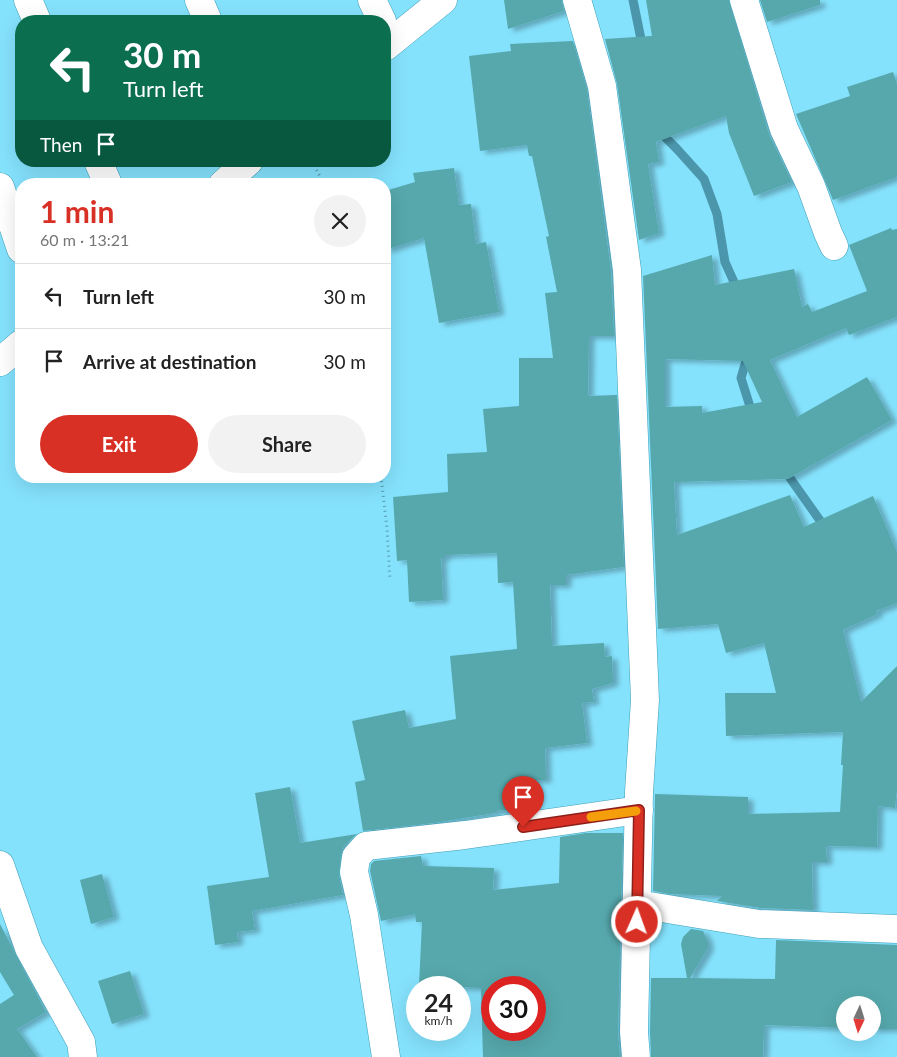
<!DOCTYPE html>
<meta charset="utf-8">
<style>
body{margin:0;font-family:Lato,sans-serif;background:#f2f2f2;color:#222;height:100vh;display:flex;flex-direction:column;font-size:19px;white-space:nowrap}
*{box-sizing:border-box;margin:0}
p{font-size:16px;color:#767676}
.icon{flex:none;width:28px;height:28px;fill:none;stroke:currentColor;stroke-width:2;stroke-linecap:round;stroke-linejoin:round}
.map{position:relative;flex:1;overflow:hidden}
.drawer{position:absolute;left:15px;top:178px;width:376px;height:305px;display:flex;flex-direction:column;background:#fff;border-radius:20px;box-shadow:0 5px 20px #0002}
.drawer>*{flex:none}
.guide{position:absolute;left:15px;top:15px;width:376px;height:152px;border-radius:20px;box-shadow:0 5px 20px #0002;background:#0b6e4f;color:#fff;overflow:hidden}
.needle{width:32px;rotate:184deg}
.controls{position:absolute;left:836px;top:996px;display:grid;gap:10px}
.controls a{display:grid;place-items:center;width:45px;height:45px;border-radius:50%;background:#fff;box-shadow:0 5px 20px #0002;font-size:25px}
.speed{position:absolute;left:406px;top:976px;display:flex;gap:10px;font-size:25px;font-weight:700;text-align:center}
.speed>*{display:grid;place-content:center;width:65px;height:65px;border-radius:50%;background:#fff;box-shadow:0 5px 20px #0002;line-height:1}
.speed small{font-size:12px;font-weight:400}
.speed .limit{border:8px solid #d22;background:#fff;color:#111}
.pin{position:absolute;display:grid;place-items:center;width:42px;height:42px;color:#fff;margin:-51px -21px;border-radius:50% 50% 50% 0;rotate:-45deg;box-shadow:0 0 5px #0007}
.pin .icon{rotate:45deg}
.me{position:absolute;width:55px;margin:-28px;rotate:2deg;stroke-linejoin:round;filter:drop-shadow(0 0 4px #0008)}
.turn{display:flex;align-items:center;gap:18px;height:105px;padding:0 25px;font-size:22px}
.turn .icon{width:65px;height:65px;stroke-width:2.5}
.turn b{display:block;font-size:35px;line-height:42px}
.then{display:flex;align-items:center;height:48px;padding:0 25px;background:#0003;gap:10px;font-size:19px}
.round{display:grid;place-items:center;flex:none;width:52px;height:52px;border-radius:26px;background:#f2f2f2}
.summary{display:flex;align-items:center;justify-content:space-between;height:85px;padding:0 25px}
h1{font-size:30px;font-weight:700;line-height:38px;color:#d93025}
.button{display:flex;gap:10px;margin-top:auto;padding:10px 25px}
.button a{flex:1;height:58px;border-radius:30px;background:#d93025;color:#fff;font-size:20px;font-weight:700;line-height:58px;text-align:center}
.button a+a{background:#f2f2f2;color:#222}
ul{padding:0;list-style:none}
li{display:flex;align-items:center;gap:15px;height:65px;padding:0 25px;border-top:1px solid #e0e0e0}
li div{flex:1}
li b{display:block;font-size:19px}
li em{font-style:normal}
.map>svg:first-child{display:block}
</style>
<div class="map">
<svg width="897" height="1057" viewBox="0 0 897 1057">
<defs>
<filter id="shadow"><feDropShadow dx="5.5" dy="3" stdDeviation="2.5" flood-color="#0004"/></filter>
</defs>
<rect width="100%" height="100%" fill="#85e2fd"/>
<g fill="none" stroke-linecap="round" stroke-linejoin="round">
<g stroke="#4b96ab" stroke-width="9">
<polyline points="633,0 643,49"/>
<polyline points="658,130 677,149 704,179 717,214 725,262 738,291"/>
<polyline points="748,354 741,378 753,416"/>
<polyline points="783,468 826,529"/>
</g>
</g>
<g fill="#56a8ac" fill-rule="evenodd" filter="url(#shadow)">
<polygon points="504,0 562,0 564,11 508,29"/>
<polygon points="646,0 729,0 769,134 792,182 754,196 729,133 726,116 656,142 659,162 648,164 659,233 639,240 617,84 605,39 652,36"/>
<polygon points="760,0 820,0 820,5 767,22"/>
<polygon points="573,41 587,89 611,271 614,336 589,336 588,396 617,395 624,567 566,575 566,585 550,585 552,646 604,643 605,657 612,656 613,683 592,689 594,702 582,703 587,743 545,748 546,780 516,780 519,809 495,811 495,813 434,823 363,831 355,782 365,780 352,721 405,710 409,728 456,719 450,656 517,649 513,582 498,583 497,553 445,555 445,558 441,558 443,600 409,602 407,560 397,561 393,497 448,492 447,454 487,452 483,409 519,406 519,358 553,358 545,293 557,292 546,237 549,236 532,156 529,156 527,145 480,151 469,56 511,51 510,44"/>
<polygon points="893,72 897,84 897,177 833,200 796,114 850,96 847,87"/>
<polygon points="454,168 459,205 471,204 476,244 486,242 499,312 439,323 424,238 385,250 385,191 415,182 413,173"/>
<path d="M891,228L892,230L897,229V317L849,335L846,328L770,360L797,417L867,377L892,420L788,479L674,482L677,535L790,495L804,527L873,496L897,552V603L876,611L878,614L843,630L861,702L897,666V789L895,808L878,806L877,847L826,846L827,862H812L813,910L761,908L717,901L722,896L670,894L653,891L655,794L748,797V814L840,812L843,765H841L843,732L726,736L725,693H776L764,643L726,653L718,624L658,629L643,276L712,255L715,285L794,269L802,307L808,304L812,312L867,291L849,245ZM665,359L743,361L762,402L702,413V406L665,407Z"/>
<polygon points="290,787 300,843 357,834 344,846 341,855 339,875 343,895 252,911 255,930 237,932 238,942 215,945 207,886 269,877 255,793"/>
<path d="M586,833H623L618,1032L620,1057H483L481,988L419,985L422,922H416L415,914L381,921L370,871L371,864L374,861L421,856L423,866L494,868L493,890L559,883L560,837ZM492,988H535V1030H492Z"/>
<polygon points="102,874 114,917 91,924 80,880"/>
<polygon points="0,924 46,1012 17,1029 37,1057 0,1057 0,1004 14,995 0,972"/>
<polygon points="691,929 703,931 708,942 708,948 690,978 775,979 776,940 897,945 897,1029 872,1029 872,1005 845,1005 845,1028 764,1025 763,1057 651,1057 650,1032 651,978 687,978 681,944 683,937"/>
<polygon points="130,971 144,1014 112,1024 98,981"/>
</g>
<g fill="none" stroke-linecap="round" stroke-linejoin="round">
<g stroke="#3d9eb7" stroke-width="29">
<g id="street">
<polyline points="28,0 37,21"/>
<polyline points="199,0 208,21"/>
<polyline points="372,0 382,21"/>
<polyline points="577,0 602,86 627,270 645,700 639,792 634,1032 636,1057"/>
<polyline points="744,0 784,129 811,186 828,233 834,246"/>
<polyline points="385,47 443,0"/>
<polyline points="98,161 108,184"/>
<polyline points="223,184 249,161"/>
<polyline points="0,187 21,249"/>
<polyline points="0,362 21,344"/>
<polyline points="0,865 29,948 81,1042 83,1057"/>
<polyline points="637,904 759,924 897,929"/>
<polyline points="386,1057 364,915 354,872 356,857 366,846 465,835 639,810"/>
</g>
</g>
<g stroke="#579cb0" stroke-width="3" stroke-dasharray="1 4" stroke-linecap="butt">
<polyline points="312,161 324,184"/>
<polyline points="381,476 387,529 390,579"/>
</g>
<use href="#street" stroke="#fff" stroke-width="28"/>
</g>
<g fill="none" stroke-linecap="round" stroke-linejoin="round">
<g stroke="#8d1f18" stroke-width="12">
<polyline id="route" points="523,827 639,810 637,922"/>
</g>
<use href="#route" stroke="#d93025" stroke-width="9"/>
<polyline stroke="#f59e0b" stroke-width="9" points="591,817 636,811"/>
</g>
</svg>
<div class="controls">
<a><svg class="needle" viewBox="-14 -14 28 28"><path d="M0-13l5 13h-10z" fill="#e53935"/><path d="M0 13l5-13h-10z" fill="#767676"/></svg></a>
</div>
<div class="speed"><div>24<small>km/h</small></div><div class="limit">30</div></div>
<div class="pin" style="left:523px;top:827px;background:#d93025"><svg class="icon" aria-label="arrive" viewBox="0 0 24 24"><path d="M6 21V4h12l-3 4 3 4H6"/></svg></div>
<svg class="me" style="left:637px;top:922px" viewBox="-20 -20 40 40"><circle r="17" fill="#d93025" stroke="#fff" stroke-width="3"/><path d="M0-11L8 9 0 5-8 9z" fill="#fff"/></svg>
<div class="guide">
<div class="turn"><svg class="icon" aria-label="left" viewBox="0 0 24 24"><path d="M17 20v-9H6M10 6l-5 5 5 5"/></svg><div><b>30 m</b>Turn left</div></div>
<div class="then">Then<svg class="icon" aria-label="arrive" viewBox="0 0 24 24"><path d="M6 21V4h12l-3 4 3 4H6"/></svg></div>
</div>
<section class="drawer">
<div class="summary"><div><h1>1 min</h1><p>60 m · 13:21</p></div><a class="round"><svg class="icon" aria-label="close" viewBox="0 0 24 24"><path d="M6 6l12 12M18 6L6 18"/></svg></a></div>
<ul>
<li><svg class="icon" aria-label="left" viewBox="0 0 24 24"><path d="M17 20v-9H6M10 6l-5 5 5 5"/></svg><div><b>Turn left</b></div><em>30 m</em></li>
<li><svg class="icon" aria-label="arrive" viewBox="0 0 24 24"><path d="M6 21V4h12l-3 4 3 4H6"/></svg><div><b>Arrive at destination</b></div><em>30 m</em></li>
</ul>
<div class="button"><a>Exit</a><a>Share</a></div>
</section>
</div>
